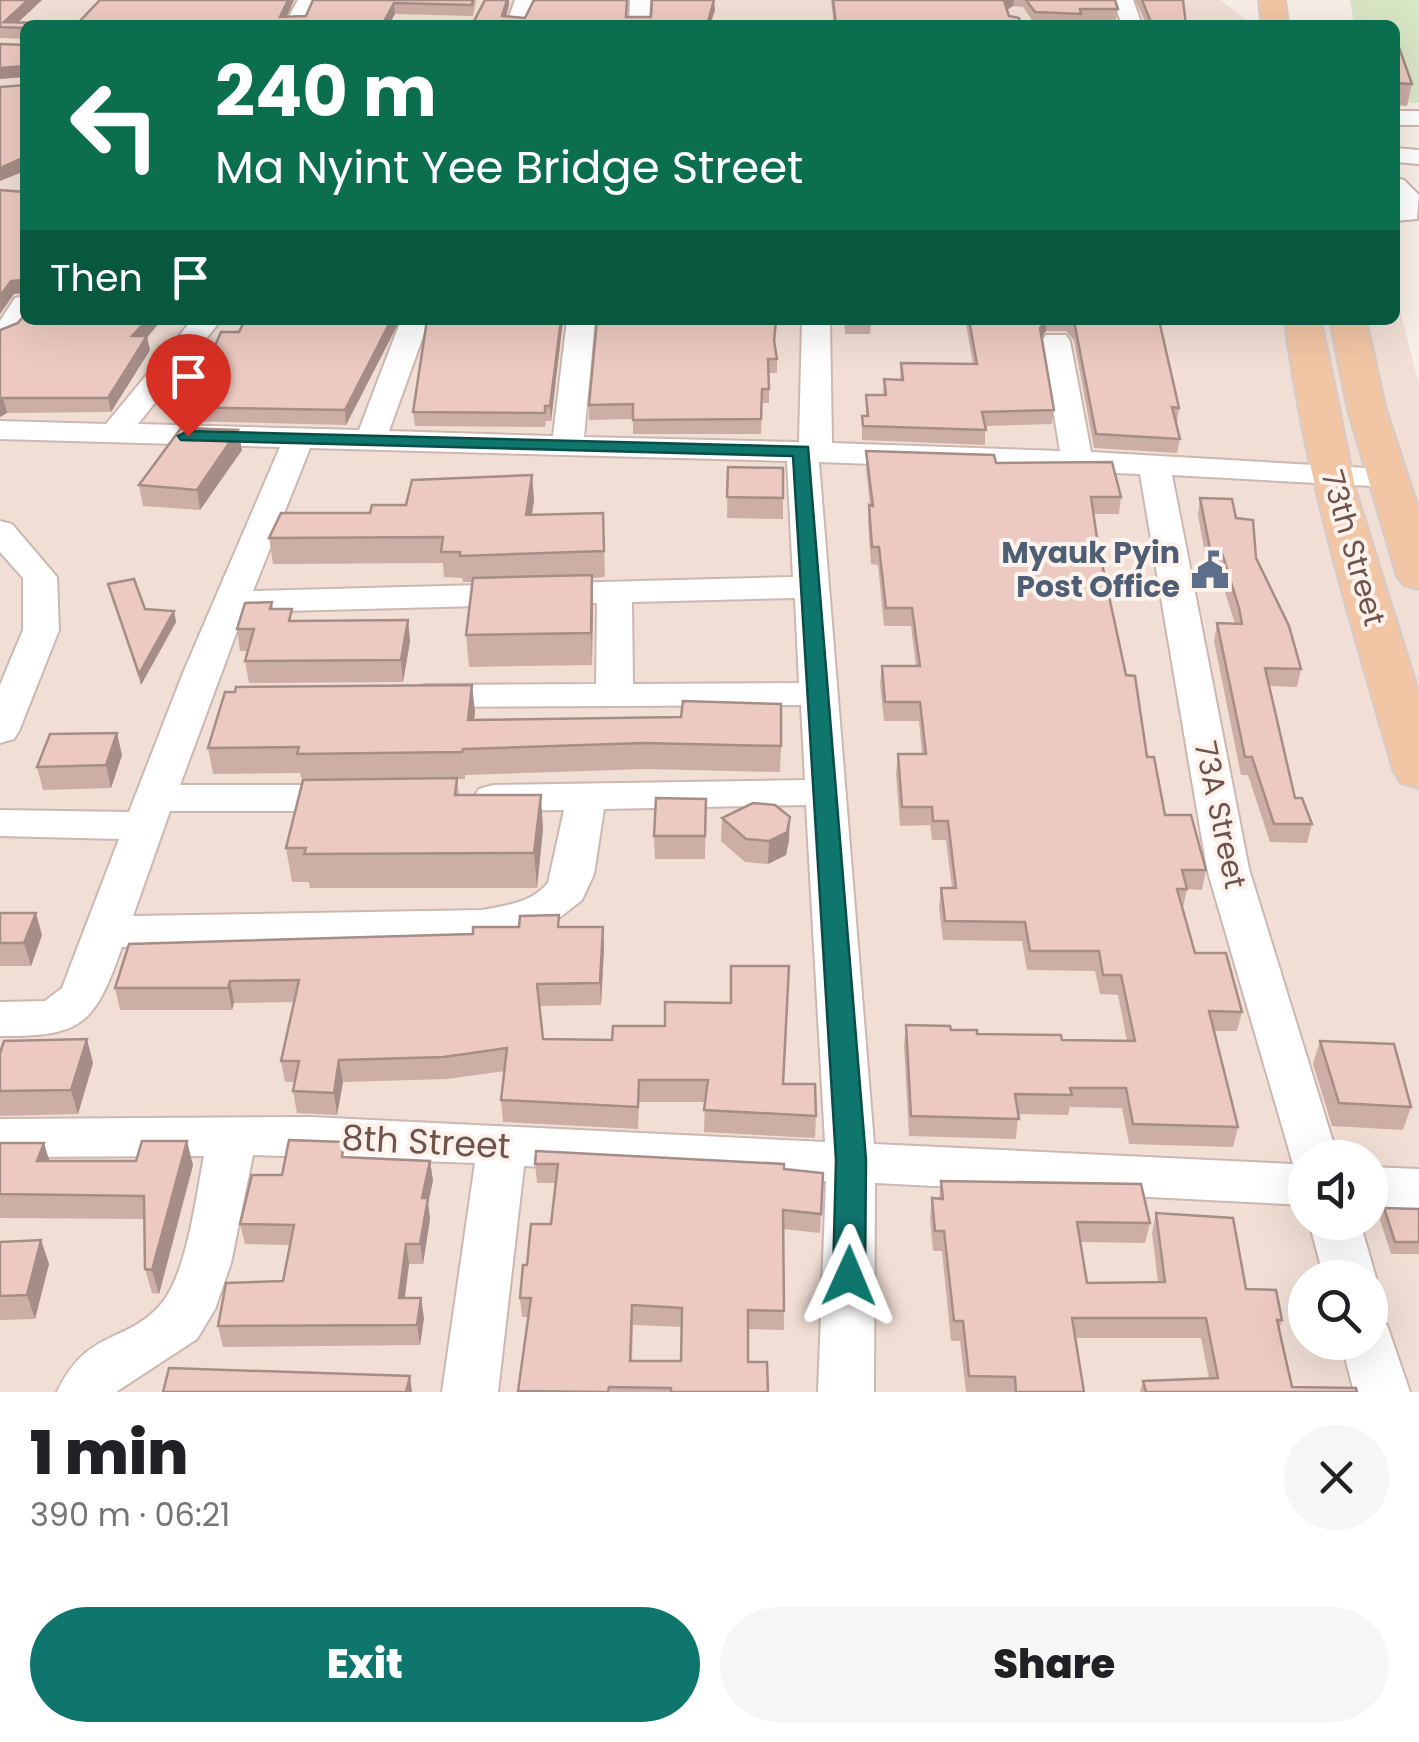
<!DOCTYPE html>
<meta charset="utf-8">
<style>
body{margin:0;font-family:Poppins,sans-serif;background:#f6f6f6;color:#202124;height:100vh;display:flex;flex-direction:column;font-size:38px;white-space:nowrap}
*{box-sizing:border-box;margin:0}
p{font-size:32px;color:#757577}
.icon{flex:none;width:55px;height:55px;fill:none;stroke:currentColor;stroke-width:2;stroke-linecap:round;stroke-linejoin:round}
.map{position:relative;height:1392px;overflow:hidden}
.panel{display:flex;flex-direction:column;background:#fff;flex:1}
.panel>*{flex:none}
.guide{position:absolute;left:20px;top:20px;width:1380px;height:305px;border-radius:15px;box-shadow:0 10px 40px #0002;background:#0b6e4f;color:#fff;overflow:hidden}
.fabs{position:absolute;left:1288px;top:1140px;display:grid;gap:20px}
.fabs a{display:grid;place-items:center;width:100px;height:100px;border-radius:50%;background:#fff;box-shadow:0 10px 40px #0002;font-size:50px}
.pin{position:absolute;display:grid;place-items:center;width:85px;height:85px;color:#fff;margin:-102px -42px;border-radius:50% 50% 50% 0;rotate:-45deg;box-shadow:0 0 10px #0007}
.pin .icon{rotate:45deg}
.me{position:absolute;width:110px;margin:-55px;rotate:1deg;stroke-linejoin:round;filter:drop-shadow(0 0 8px #0008)}
.turn{display:flex;align-items:center;gap:35px;height:210px;padding:0 30px;font-size:45px}
.turn .icon{width:130px;height:130px;stroke-width:2.5}
.turn b{display:block;font-size:70px;line-height:85px}
.then{display:flex;align-items:center;height:95px;padding:0 30px;background:#0003;gap:20px;font-size:38px}
.round{display:grid;place-items:center;flex:none;width:105px;height:105px;border-radius:52px;background:#f6f6f6}
.headline{display:flex;align-items:center;justify-content:space-between;height:170px;padding:0 30px}
h1{font-size:60px;font-weight:800;line-height:75px}
.primary-button{display:flex;gap:20px;margin-top:auto;padding:20px 30px}
.primary-button a{flex:1;height:115px;border-radius:60px;background:#0f766e;color:#fff;font-size:40px;font-weight:800;line-height:115px;text-align:center}
.primary-button a+a{background:#f6f6f6;color:#202124}
.map>svg:first-child{display:block}
</style>
<div class="map">
<svg width="1419" height="1392" viewBox="0 0 1419 1392">
<rect width="100%" height="100%" fill="#faefe6"/>
<path fill="#f1dfd5" fill-rule="evenodd" d="M0,0H1220L1254,25H25V320H1395V290L1419,385V1392H0ZM1305,1158H1370V1222H1305ZM1305,1278H1370V1342H1305Z"/>
<polygon fill="#d9e6c6" points="1350,0 1419,0 1419,103 1395,102 1395,25 1354,25"/>
<g fill="none" stroke-linecap="round" stroke-linejoin="round">
<g stroke="#cdb7b1" stroke-width="4">
<g id="minor">
<polygon points="298,0 318,0 304,25 284,25"/>
<polygon points="515,0 535,0 526,25 506,25"/>
<polygon points="630,0 650,0 649,25 629,25"/>
<polygon points="1113,0 1133,0 1142,25 1122,25"/>
<rect x="1395" y="111" width="24" height="14"/>
<polygon points="1395,148 1419,150 1419,164 1395,162"/>
<polygon points="1395,178 1404,180 1419,195 1417,219 1395,221"/>
<polygon points="25,296 25,320 29,320 20,333 0,342 0,321 15,298"/>
<path d="M192,320H221L138,424L359,430L401,320H429L389,431L553,436L567,320H595L584,437L799,442L802,320H830L832,443L1060,451L1042,341L1046,335H1066L1070,341L1091,452L1401,470L1406,477L1401,484L1390,487L1172,475L1249,869L1338,1158H1305V1205L875,1183L874,1392H818L826,1181L524,1166L498,1392H442L475,1163L253,1155L231,1263L215,1309L197,1339L116,1392H57C88,1327 126,1345 161,1304C187,1274 196,1196 204,1156L0,1157V1119L311,1117L825,1142L806,805L604,809L594,874L582,900L554,922L515,934L482,940L122,947C95,1023 84,1037 0,1036V1002L45,1001L62,988L119,839L0,836V810L129,812L183,673L280,447L0,439V421L106,424ZM310,448L787,461L793,577L253,591ZM819,462L1140,474L1207,869L1293,1164L874,1144ZM795,598L799,683L633,684L632,602ZM597,603L596,684L425,685L412,688L406,696L412,704L425,707L801,705L805,780L493,785L479,789L473,798L479,807L493,811L564,810L548,883C531,903 507,905 482,910L133,916L170,811H348L362,807L368,798L362,789L348,785H180L244,612Z"/>
<polygon points="0,521 12,524 57,577 59,630 19,731 14,739 0,743 0,685 23,630 23,578 0,552"/>
<polygon points="1370,1167 1419,1169 1419,1209 1370,1207"/>
<polygon points="1309,1222 1360,1222 1376,1278 1370,1290 1370,1278 1324,1278"/>
<polygon points="1370,1319 1387,1325 1410,1392 1354,1392 1341,1342 1370,1342"/>
</g>
</g>
<g stroke="#d4cbca" stroke-width="4">
<g id="major">
<polygon points="1259,0 1285,0 1288,25 1262,25"/>
<path d="M1285,320H1321L1356,492L1419,694V788L1401,783L1394,772C1351,622 1304,475 1285,320Z"/>
<polygon points="1330,320 1366,320 1386,410 1419,510 1419,589 1404,585 1397,576 1348,410"/>
</g>
</g>
<use href="#minor" fill="#fff" fill-rule="evenodd"/>
<use href="#major" fill="#f2c6a5" fill-rule="evenodd"/>
</g>
<g fill="#ccaea6" fill-rule="evenodd">
<polygon points="0,0 42,0 18,22 77,24 100,0 294,0 287,17 306,16 313,0 476,0 473,16 395,14 25,39 0,38"/>
<polygon points="831,0 1115,0 1118,9 1116,20 1080,20 1080,25 1034,23 1023,7 1013,6 1007,10 1009,16 1021,25 834,25"/>
<polygon points="1135,0 1183,0 1186,25 1147,25"/>
<polygon points="1395,39 1412,84 1407,106 1395,105"/>
<polygon points="25,320 162,320 147,337 150,350 111,412 7,413 0,417 0,330"/>
<polygon points="245,320 400,320 346,425 179,421 176,407 211,355 239,332"/>
<polygon points="427,320 563,320 551,421 546,421 545,427 415,426 413,412"/>
<polygon points="597,320 777,320 775,344 777,359 777,373 769,373 769,403 762,403 761,434 633,434 633,419 589,420 589,405"/>
<polygon points="844,320 1159,320 1179,408 1177,422 1176,422 1180,439 1177,453 1094,448 1074,340 1066,331 1046,331 1041,337 1054,410 1052,424 985,426 985,445 862,440 862,416 866,416 866,395 883,395 884,379 900,380 901,363 973,364 966,324 871,322 870,334 845,334"/>
<polygon points="242,450 200,510 143,506 139,485"/>
<polygon points="866,451 996,463 1121,497 1119,514 1094,514 1098,545 1126,675 1147,757 1165,815 1206,870 1202,890 1187,889 1183,908 1195,953 1242,1012 1237,1031 1214,1031 1238,1127 1233,1147 1129,1144 1122,1108 1070,1107 1068,1115 1018,1114 1016,1139 909,1136 904,1045 906,1025 977,1034 1062,1040 1127,1041 1118,995 1100,994 1095,971 1027,970 1022,941 943,940 939,908 941,888 952,888 946,840 932,840 930,825 900,826 896,773 898,754 922,754 919,721 884,721 880,684 882,666 916,666 911,626 884,626 878,565 871,564 868,523 869,505 870,505 866,468"/>
<polygon points="728,467 783,468 783,519 727,518"/>
<polygon points="532,475 534,500 532,515 603,513 605,577 592,578 592,665 469,667 466,635 473,582 463,582 462,578 444,577 443,563 273,564 269,538"/>
<polygon points="1200,498 1236,518 1256,558 1301,669 1297,687 1269,686 1295,798 1312,824 1307,843 1270,842 1248,775 1241,775 1214,641 1217,623 1235,624 1217,567 1207,566 1198,515"/>
<polygon points="108,584 145,609 174,611 176,622 141,685"/>
<polygon points="272,602 273,609 294,621 408,620 410,641 403,682 249,683 245,661 248,651 240,651 237,629"/>
<polygon points="475,711 474,720 781,746 780,772 645,769 465,775 465,779 457,779 459,795 543,829 537,888 310,888 309,882 292,882 286,848 303,780 302,780 300,773 213,774 208,748"/>
<polygon points="122,755 111,788 43,790 37,767"/>
<polygon points="706,799 705,859 655,859 654,836"/>
<polygon points="722,818 789,840 786,855 768,864 745,862 721,841"/>
<polygon points="0,913 42,935 31,966 0,966"/>
<polygon points="560,927 604,948 601,1005 539,1006 543,1039 783,1084 816,1116 815,1138 704,1132 705,1102 639,1102 638,1129 503,1122 501,1100 505,1071 447,1079 343,1082 337,1115 297,1113 293,1091 295,1082 285,1082 281,1061 294,1002 234,1003 232,1010 120,1010 115,988 473,934"/>
<polygon points="1320,1041 1411,1107 1403,1130 1332,1126 1313,1064"/>
<polygon points="0,1053 93,1063 78,1114 0,1116"/>
<polygon points="0,1143 49,1161 193,1165 159,1294 152,1293 145,1269 145,1219 0,1218"/>
<polygon points="347,1157 430,1161 433,1181 428,1203 430,1219 423,1264 409,1264 405,1298 424,1318 420,1345 223,1347 218,1326 283,1281 290,1245 245,1244 240,1224 282,1175"/>
<path d="M535,1164L784,1169L821,1214L820,1233L783,1229L784,1330L748,1329V1362L768,1392H518L528,1317H522L520,1298L527,1265L551,1224L556,1183H537ZM633,1325L682,1327L681,1361H632Z"/>
<polygon points="941,1181 1150,1223 1145,1243 1080,1242 1087,1283 1158,1282 1152,1233 1156,1213 1282,1320 1279,1329 1292,1387 1357,1392 1140,1392 1143,1381 1209,1378 1201,1338 1075,1338 1084,1392 966,1392 960,1341 951,1341 942,1251 933,1251 930,1218 932,1198 939,1198"/>
<polygon points="1384,1208 1419,1209 1419,1254 1391,1254 1380,1220"/>
<polygon points="41,1240 49,1264 35,1319 0,1320 0,1242"/>
</g>
<g fill="#a68d87">
<polygon points="28,0 42,0 12,28 4,22"/>
<polygon points="288,0 294,0 283,25 280,17"/>
<polygon points="507,0 509,0 509,5 504,25 502,16"/>
<polygon points="714,0 715,10 710,25 707,25"/>
<polygon points="1006,0 1014,0 1013,6 1003,12 1004,1"/>
<polygon points="394,3 395,14 389,25 382,25"/>
<polygon points="25,66 25,77 0,79 0,68"/>
<polygon points="25,157 25,171 0,181 0,168"/>
<polygon points="24,280 25,293 14,294 0,314 0,296 11,281"/>
<polygon points="147,320 162,320 147,337 150,350 111,412 108,398 132,336"/>
<polygon points="391,320 400,320 346,425 345,410"/>
<polygon points="561,320 563,320 551,421 550,406"/>
<polygon points="1046,320 1047,320 1046,331 1038,342 1040,328"/>
<polygon points="3,398 7,413 0,417 0,400"/>
<polygon points="238,430 242,450 200,510 197,490"/>
<polygon points="532,475 534,500 528,541 526,515"/>
<polygon points="592,575 593,607 592,665 591,633"/>
<polygon points="174,611 176,622 141,685 139,674"/>
<polygon points="408,620 410,641 403,682 401,660"/>
<polygon points="472,685 475,711 471,746 468,720"/>
<polygon points="117,733 122,755 111,788 106,765"/>
<polygon points="541,795 543,829 537,888 534,853"/>
<polygon points="790,817 789,840 786,855 768,864 769,841"/>
<polygon points="36,913 42,935 31,966 24,943"/>
<polygon points="603,927 604,948 601,1005 600,983"/>
<polygon points="230,981 234,1003 232,1010 228,988"/>
<polygon points="87,1039 93,1063 78,1114 71,1090"/>
<polygon points="339,1060 343,1082 337,1115 334,1093"/>
<polygon points="187,1141 193,1165 159,1294 152,1270"/>
<polygon points="44,1143 51,1166 37,1161"/>
<polygon points="430,1161 433,1181 428,1203 430,1219 423,1264 420,1244 422,1198"/>
<polygon points="41,1240 49,1264 35,1319 27,1295"/>
<polygon points="406,1244 409,1264 402,1318 399,1298"/>
<polygon points="421,1298 424,1318 420,1345 417,1325"/>
<polygon points="410,1376 412,1392 406,1392"/>
</g>
<g fill="#edcac1" stroke="#a68d87" stroke-width="2.5" fill-rule="evenodd">
<polygon points="0,0 28,0 4,22 77,24 100,0 288,0 280,17 306,16 313,0 473,0 472,5 394,3 382,25 25,25 25,28 0,27"/>
<polygon points="485,0 507,0 502,16 525,18 534,0 627,0 626,17 651,17 652,0 714,0 707,25 472,25"/>
<polygon points="833,0 1006,0 1004,1 1009,16 1019,18 1021,25 836,25"/>
<polygon points="1026,0 1115,0 1118,9 1080,9 1081,14 1035,12"/>
<polygon points="1142,0 1183,0 1186,25 1152,25"/>
<polygon points="1352,22 1382,23 1382,25 1353,25"/>
<polygon points="1395,39 1396,39 1412,84 1395,83"/>
<polygon points="0,44 25,45 25,66 0,68"/>
<polygon points="25,85 25,157 0,168 0,87"/>
<polygon points="0,190 25,192 25,284 24,280 11,281 0,296"/>
<polygon points="25,314 25,320 147,320 132,336 147,336 108,398 3,398 0,400 0,330 18,323"/>
<polygon points="245,320 391,320 345,410 176,407 199,354 211,355 221,332 239,332"/>
<polygon points="427,320 561,320 550,406 545,406 545,413 413,412"/>
<polygon points="597,320 776,320 774,341 777,359 768,359 769,389 762,389 761,419 633,420 633,404 589,405"/>
<polygon points="969,320 1046,320 1040,328 1054,410 982,412 986,430 863,426 862,416 868,416 866,395 886,395 884,379 903,380 901,363 977,364"/>
<polygon points="1070,320 1159,320 1179,408 1172,407 1180,439 1096,434 1075,326"/>
<polygon points="181,428 238,430 197,490 139,485"/>
<polygon points="866,451 994,455 996,463 1112,462 1121,497 1091,497 1098,545 1126,675 1135,676 1147,757 1154,757 1165,815 1191,815 1206,870 1182,870 1187,889 1177,889 1195,953 1226,953 1242,1012 1209,1011 1238,1127 1133,1124 1126,1088 1070,1088 1072,1095 1015,1094 1019,1119 911,1116 906,1025 950,1026 951,1030 977,1030 977,1034 1061,1035 1062,1040 1135,1041 1121,975 1103,975 1099,951 1030,951 1025,922 945,921 941,888 956,888 948,821 933,821 932,807 902,807 898,754 926,754 920,702 885,702 882,666 920,666 912,608 886,608 879,547 872,547 869,505 873,506"/>
<polygon points="728,467 783,468 783,498 727,497"/>
<polygon points="532,475 526,515 603,513 604,551 460,556 460,552 441,552 443,537 269,538 281,513 370,513 372,505 406,505 412,480"/>
<polygon points="1200,498 1232,499 1236,518 1253,520 1256,558 1289,626 1301,669 1265,668 1295,798 1302,798 1312,824 1274,824 1252,757 1245,757 1217,623 1242,624 1239,608 1221,550 1210,549"/>
<polygon points="592,575 591,633 466,635 473,578"/>
<polygon points="134,579 145,609 174,611 139,674 108,584"/>
<polygon points="272,602 270,609 292,609 289,621 408,620 401,660 245,661 254,629 237,629 245,603"/>
<polygon points="472,685 468,720 681,717 683,701 781,704 781,746 644,743 463,749 462,752 297,754 299,747 208,748 225,692 235,692 236,687"/>
<polygon points="117,733 106,765 37,767 50,734"/>
<polygon points="457,778 455,795 541,795 534,853 304,854 306,848 286,848 303,780"/>
<polygon points="656,798 706,799 705,836 654,836"/>
<polygon points="753,803 775,805 790,817 787,832 769,841 746,839 722,818"/>
<polygon points="0,913 36,913 24,943 0,943"/>
<polygon points="559,915 558,927 603,927 600,983 537,984 543,1039 612,1040 613,1026 665,1026 665,1002 731,1003 731,966 789,966 783,1084 815,1084 816,1116 704,1110 708,1080 639,1080 638,1107 501,1100 507,1048 444,1057 339,1060 334,1093 293,1091 299,1061 281,1061 299,980 230,981 228,988 115,988 129,944 473,934 473,927 519,927 520,916"/>
<polygon points="87,1039 71,1090 0,1091 0,1053 4,1041"/>
<polygon points="1320,1041 1394,1044 1411,1107 1339,1103"/>
<polygon points="289,1140 344,1142 342,1157 430,1161 422,1198 428,1198 420,1244 406,1244 399,1298 421,1298 417,1325 218,1326 226,1283 283,1281 294,1225 240,1224 252,1175 282,1175"/>
<polygon points="142,1141 187,1141 152,1270 145,1269 144,1196 0,1194 0,1143 44,1143 37,1161 136,1161"/>
<path d="M536,1151L784,1164V1169L823,1173L821,1214L783,1210L784,1311L748,1310V1362H767L768,1392H671V1388L609,1387L608,1392L518,1391L531,1298H520L523,1265H527L531,1224H551L558,1164H535ZM632,1305L682,1308L681,1361H630Z"/>
<polygon points="941,1181 1141,1184 1150,1223 1077,1222 1087,1283 1165,1282 1156,1213 1233,1218 1246,1289 1276,1290 1282,1320 1277,1320 1292,1387 1356,1388 1357,1392 1146,1392 1143,1381 1218,1378 1206,1318 1072,1318 1084,1392 1016,1392 1015,1377 969,1376 963,1321 954,1321 944,1231 935,1231 932,1198 943,1199"/>
<polygon points="1384,1208 1419,1209 1419,1242 1395,1242"/>
<polygon points="41,1240 27,1295 0,1296 0,1242"/>
<polygon points="169,1368 410,1376 406,1392 163,1392"/>
</g>
<polygon fill="#0f766e" stroke="#0a4d48" stroke-width="2.5" points="188,431 808,447 866,1160 865,1276 860,1285 849,1289 838,1285 833,1276 836,1160 793,456 181,440 178,436"/>
<defs>
<g id="civic-bare" transform="scale(3)"><path d="M-.6-6.5H3V-4.5H.6V-3L4-1V1h2V6H-6V1h2V-1L-.6-3ZM-1.2 2.5V6h2.4V2.5Z" fill="#5c6f8a" stroke="#fdf3ec" stroke-width="2.5" paint-order="stroke"/></g>
</defs>
<g fill-rule="evenodd">
<use href="#civic-bare" x="1210" y="570"/>
</g>
<g text-anchor="middle" stroke-width="8" stroke-linejoin="round" paint-order="stroke">
<g font-size="30" fill="#71534d" stroke="#fdf3ec">
<text transform="translate(1353 548) rotate(74)" y="10">73th Street</text>
<text transform="translate(1220 815) rotate(78)" y="10">73A Street</text>
</g>
<g font-size="30" font-weight="bold" fill="#4e5e75" stroke="#fdf3ec" text-anchor="end">
<text x="1180" y="563">Myauk Pyin<tspan x="1180" dy="34">Post Office</tspan></text>
</g>
<g font-size="35" fill="#71534d" stroke="#fdf3ec">
<text transform="translate(426 1142) rotate(3)" y="12">8th Street</text>
</g>
</g>
</svg>
<div class="fabs">
<a><svg class="icon" aria-label="sound" viewBox="0 0 24 24"><path d="M4 9h4l5-4v14l-5-4H4zM17 9q2 3 0 6"/></svg></a>
<a><svg class="icon" aria-label="search" viewBox="0 0 24 24"><circle cx="10" cy="10" r="6"/><path d="M15 15l6 6"/></svg></a>
</div>
<div class="pin" style="left:188px;top:436px;background:#d93025"><svg class="icon" aria-label="arrive" viewBox="0 0 24 24"><path d="M6 21V4h12l-3 4 3 4H6"/></svg></div>
<svg class="me" style="left:849px;top:1276px" viewBox="-20 -20 40 40"><path d="M0-17L14 15 0 8-14 15z" fill="#0f766e" stroke="#fff" stroke-width="4"/></svg>
<div class="guide">
<div class="turn"><svg class="icon" aria-label="left" viewBox="0 0 24 24"><path d="M17 20v-9H6M10 6l-5 5 5 5"/></svg><div><b>240 m</b>Ma Nyint Yee Bridge Street</div></div>
<div class="then">Then<svg class="icon" aria-label="arrive" viewBox="0 0 24 24"><path d="M6 21V4h12l-3 4 3 4H6"/></svg></div>
</div>
</div>
<section class="panel">
<div class="headline"><div><h1>1 min</h1><p>390 m · 06:21</p></div><a class="round"><svg class="icon" aria-label="close" viewBox="0 0 24 24"><path d="M6 6l12 12M18 6L6 18"/></svg></a></div>
<div class="primary-button"><a>Exit</a><a>Share</a></div>
</section>
